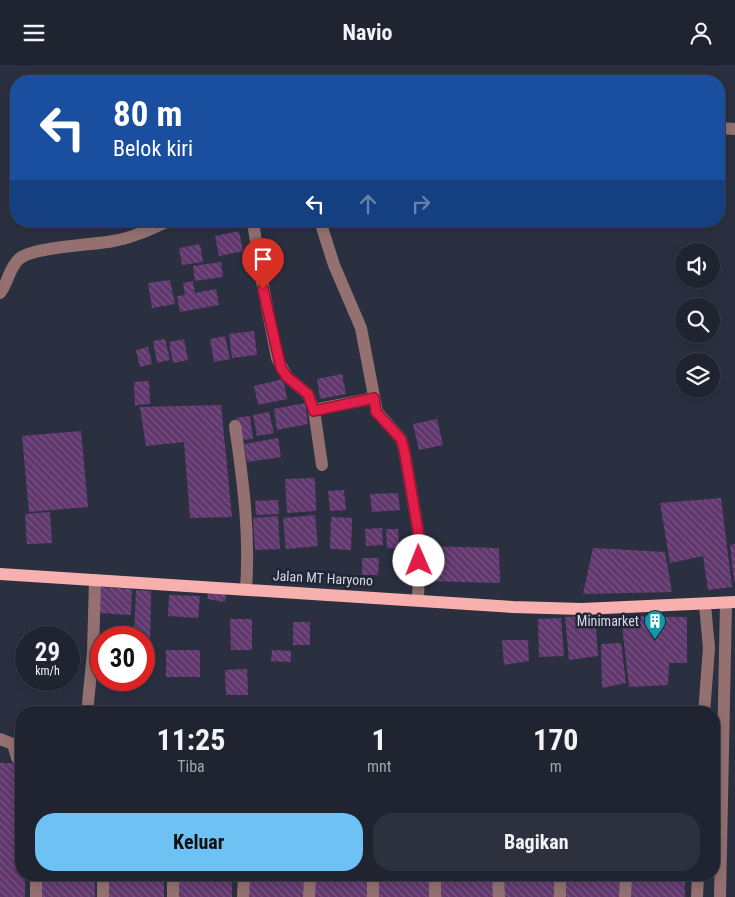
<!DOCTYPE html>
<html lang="id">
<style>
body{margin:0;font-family:"Roboto Condensed",sans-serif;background:#2d303d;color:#f1f3f6;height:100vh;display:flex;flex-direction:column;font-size:19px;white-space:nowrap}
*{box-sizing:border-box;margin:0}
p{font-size:16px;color:#a2a4ab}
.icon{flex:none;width:28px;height:28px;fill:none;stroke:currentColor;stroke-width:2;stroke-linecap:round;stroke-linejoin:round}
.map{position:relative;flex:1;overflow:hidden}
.side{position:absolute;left:15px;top:641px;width:705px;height:175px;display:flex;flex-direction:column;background:#202431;border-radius:20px;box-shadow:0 2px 12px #0003,0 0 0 1px #3d414d}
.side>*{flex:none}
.top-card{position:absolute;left:10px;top:10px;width:715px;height:152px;border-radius:20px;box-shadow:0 2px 12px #0003,0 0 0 1px #3d414d;background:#1a4fa0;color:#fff;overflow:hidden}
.fabs{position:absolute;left:675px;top:178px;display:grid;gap:10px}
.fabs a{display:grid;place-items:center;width:45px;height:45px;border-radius:50%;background:#202431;box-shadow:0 2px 12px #0003,0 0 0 1px #3d414d;font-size:25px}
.speed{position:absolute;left:15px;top:561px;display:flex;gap:10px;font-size:25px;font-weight:700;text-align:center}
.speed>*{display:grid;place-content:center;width:65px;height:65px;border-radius:50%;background:#202431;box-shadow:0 2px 12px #0003,0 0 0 1px #3d414d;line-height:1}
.speed small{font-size:12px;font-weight:400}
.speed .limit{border:8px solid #d22;background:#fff;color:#111}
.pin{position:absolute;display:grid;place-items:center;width:42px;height:42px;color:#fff;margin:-51px -21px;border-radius:50% 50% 50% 0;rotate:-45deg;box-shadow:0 0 5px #0007}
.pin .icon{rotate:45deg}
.me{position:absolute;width:55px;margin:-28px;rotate:359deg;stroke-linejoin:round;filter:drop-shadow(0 0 4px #0008)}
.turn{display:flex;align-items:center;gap:18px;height:105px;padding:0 20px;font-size:22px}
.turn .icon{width:65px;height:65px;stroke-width:2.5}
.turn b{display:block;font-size:35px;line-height:42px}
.lanes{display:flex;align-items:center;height:48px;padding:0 20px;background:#0003;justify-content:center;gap:25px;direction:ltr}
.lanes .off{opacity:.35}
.eta{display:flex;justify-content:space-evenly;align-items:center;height:85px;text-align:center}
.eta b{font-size:30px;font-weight:700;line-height:35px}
.primary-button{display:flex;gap:10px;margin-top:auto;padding:10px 20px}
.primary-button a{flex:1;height:58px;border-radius:20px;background:#6ec2f3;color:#111;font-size:20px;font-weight:700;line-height:58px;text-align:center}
.primary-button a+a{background:#2d303d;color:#f1f3f6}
header{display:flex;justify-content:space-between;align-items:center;height:65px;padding:0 20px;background:#202431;font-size:22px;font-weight:700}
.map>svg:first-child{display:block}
</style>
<header><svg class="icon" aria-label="menu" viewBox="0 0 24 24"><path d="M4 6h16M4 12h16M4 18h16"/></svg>Navio<svg class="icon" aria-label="person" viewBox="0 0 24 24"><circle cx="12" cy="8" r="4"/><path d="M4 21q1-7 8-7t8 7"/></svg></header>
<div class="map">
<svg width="735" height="832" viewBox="0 0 735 832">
<defs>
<pattern id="building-back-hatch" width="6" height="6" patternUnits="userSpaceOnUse" patternTransform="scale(1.25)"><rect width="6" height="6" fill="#61386e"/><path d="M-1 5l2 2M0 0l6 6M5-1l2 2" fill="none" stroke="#775483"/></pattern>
</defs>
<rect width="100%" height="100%" fill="#2b3041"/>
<g fill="url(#building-back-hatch)">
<polygon points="239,166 243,186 219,191 215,171"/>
<polygon points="200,179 203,197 182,200 179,183"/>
<polygon points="221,197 223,212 195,216 193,201"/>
<polygon points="170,215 175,239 152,243 148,218"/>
<polygon points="193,216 195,228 216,224 219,240 180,247 177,231 185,230 183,218"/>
<polygon points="254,266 257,290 232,293 229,269"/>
<polygon points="225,271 230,294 214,297 210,274"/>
<polygon points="165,274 170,295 157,298 153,276"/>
<polygon points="184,274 188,295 173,298 169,277"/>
<polygon points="148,282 152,299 140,302 136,285"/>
<polygon points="342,309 346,329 320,334 317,314"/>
<polygon points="283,314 287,334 258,340 254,321"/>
<polygon points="149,316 150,339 135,340 134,317"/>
<polygon points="305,338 308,359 277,365 274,344"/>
<polygon points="221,340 232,452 190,453 184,377 146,381 140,342"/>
<polygon points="269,347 274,368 257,371 253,350"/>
<polygon points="250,351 253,374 239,375 236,353"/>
<polygon points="437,354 443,380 419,385 413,359"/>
<polygon points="81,366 88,442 29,447 22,371"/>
<polygon points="278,373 281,392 247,397 244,379"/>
<polygon points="315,413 316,446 287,448 285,414"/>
<polygon points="344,425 346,445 330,446 328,426"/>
<polygon points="398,428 400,445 372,447 370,429"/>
<polygon points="721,433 732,522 708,525 703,491 670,498 660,438"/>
<polygon points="278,435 279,449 256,450 255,436"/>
<polygon points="50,447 52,478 27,479 25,449"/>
<polygon points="315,450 318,481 286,484 283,453"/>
<polygon points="278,451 280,484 255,485 253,453"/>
<polygon points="331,452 352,453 351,485 330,484"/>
<polygon points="382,463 383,480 366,481 365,464"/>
<polygon points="386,464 398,464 399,483 387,483"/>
<polygon points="735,479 735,516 734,516 730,480"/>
<polygon points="423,481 499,483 500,518 423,516"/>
<polygon points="593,483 665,487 672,527 583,529"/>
<polygon points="362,493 379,493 378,510 362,510"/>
<polygon points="100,522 132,524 131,550 99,548"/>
<polygon points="136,525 151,526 150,580 144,580 144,572 134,572"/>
<polygon points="209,525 226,527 225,537 207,534"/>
<polygon points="169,530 200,531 198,553 168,551"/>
<polygon points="595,551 598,591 569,595 565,552"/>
<polygon points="621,551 687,552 687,598 669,598 668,620 629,622"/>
<polygon points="561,553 564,591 539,592 538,554"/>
<polygon points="230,554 252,554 252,585 231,585"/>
<rect x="293" y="557" width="17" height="23"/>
<polygon points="502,575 528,575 529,596 504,600"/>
<polygon points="621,578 626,618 602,623 601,579"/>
<rect x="166" y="585" width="34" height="27"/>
<polygon points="272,585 291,586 291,597 271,596"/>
<polygon points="247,604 248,630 226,630 225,605"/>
<polygon points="0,698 21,698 21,810 25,810 25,832 0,832"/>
<rect x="40" y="810" width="55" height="22"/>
<rect x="109" y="810" width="55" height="22"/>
<rect x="177" y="810" width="55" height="22"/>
<polygon points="249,810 305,810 304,832 249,832"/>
<polygon points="315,810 371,810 370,832 315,832"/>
<rect x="376" y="810" width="55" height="22"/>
<polygon points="439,810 495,810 494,832 439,832"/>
<rect x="503" y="810" width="55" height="22"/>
<rect x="565" y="810" width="55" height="22"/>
<rect x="630" y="810" width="55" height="22"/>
</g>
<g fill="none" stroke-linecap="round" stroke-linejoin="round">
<g stroke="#947170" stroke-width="12">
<polyline points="719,63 735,64"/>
<polyline points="253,156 260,206 277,293 287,312 308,329 314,345 322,400"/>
<polyline points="320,156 334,200 361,263 377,347 401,374 404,384 420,477 418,534"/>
<path d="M0,228C8,218 9,203 19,194C32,182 93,180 113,176C132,173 151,164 168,156"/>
<polyline points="314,345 374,333"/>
<path d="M235,361C243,415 250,470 246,524"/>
<polyline points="87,648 93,587 95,515"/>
<polyline points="704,648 709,583 705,540"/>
<polyline points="0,674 13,679 17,693 21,695"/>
<polyline points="498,810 499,832"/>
<polyline points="36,832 36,810"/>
<polyline points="103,832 103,810"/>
<polyline points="173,832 173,810"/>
<polyline points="243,832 244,810"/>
<polyline points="309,832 310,810"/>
<polyline points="373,832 373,810"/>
<polyline points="435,832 435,810"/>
<polyline points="560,832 560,810"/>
<polyline points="625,832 626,810"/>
<polyline points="697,832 698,810"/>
<polyline points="720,832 726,538"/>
</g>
<polyline stroke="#f7b0ae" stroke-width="12" points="0,509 513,542 582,544 735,537"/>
</g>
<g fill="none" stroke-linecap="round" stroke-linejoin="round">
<g stroke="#92132f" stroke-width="12">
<polyline id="route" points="263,224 281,303 287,312 308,329 314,346 374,333 376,347 401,374 404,384 420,477 419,496"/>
</g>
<use href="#route" stroke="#e11d48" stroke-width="9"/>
</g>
<defs>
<g id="building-pin" transform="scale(1.125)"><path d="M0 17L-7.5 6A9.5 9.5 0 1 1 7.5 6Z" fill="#0f9aa8" stroke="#212637"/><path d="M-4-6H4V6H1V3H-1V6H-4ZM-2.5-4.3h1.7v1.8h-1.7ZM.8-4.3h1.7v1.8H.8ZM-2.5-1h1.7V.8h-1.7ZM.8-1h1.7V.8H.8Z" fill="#fff"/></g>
</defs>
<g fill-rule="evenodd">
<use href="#building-pin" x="655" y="556"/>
</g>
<g text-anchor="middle" stroke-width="5" stroke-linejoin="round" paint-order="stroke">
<g font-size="14" fill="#d4d8e4" stroke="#212637">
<text transform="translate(323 513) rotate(3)" y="5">Jalan MT Haryono</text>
</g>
<g font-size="14" fill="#d4d8e4" stroke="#212637" text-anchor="end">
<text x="639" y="561">Minimarket</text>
</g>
</g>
</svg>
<div class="fabs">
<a><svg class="icon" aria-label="sound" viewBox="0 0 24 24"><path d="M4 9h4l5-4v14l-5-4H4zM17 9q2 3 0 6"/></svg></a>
<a><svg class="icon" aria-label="search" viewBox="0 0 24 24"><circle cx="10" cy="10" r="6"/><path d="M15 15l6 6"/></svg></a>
<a><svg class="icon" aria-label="layers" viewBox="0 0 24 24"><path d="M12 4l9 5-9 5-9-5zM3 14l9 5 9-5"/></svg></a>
</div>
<div class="speed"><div>29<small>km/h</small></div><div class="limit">30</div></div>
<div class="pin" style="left:263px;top:224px;background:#d93025"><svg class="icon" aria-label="arrive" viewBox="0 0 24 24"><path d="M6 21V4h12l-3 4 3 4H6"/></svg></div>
<svg class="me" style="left:419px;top:496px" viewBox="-20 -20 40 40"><circle r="19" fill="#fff"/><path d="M0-13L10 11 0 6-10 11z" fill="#e11d48"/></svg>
<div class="top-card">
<div class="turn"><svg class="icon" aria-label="left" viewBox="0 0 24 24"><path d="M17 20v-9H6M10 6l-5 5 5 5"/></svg><div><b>80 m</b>Belok kiri</div></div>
<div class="lanes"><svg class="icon" aria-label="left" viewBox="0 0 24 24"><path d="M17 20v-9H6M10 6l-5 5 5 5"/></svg><svg class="icon off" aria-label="ahead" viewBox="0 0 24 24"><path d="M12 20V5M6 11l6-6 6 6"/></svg><svg class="icon off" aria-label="right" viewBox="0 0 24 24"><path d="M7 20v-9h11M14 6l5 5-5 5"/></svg></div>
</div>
<section class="side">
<div class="eta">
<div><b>11:25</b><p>Tiba</p></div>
<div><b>1</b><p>mnt</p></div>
<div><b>170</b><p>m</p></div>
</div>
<div class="primary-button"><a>Keluar</a><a>Bagikan</a></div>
</section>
</div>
